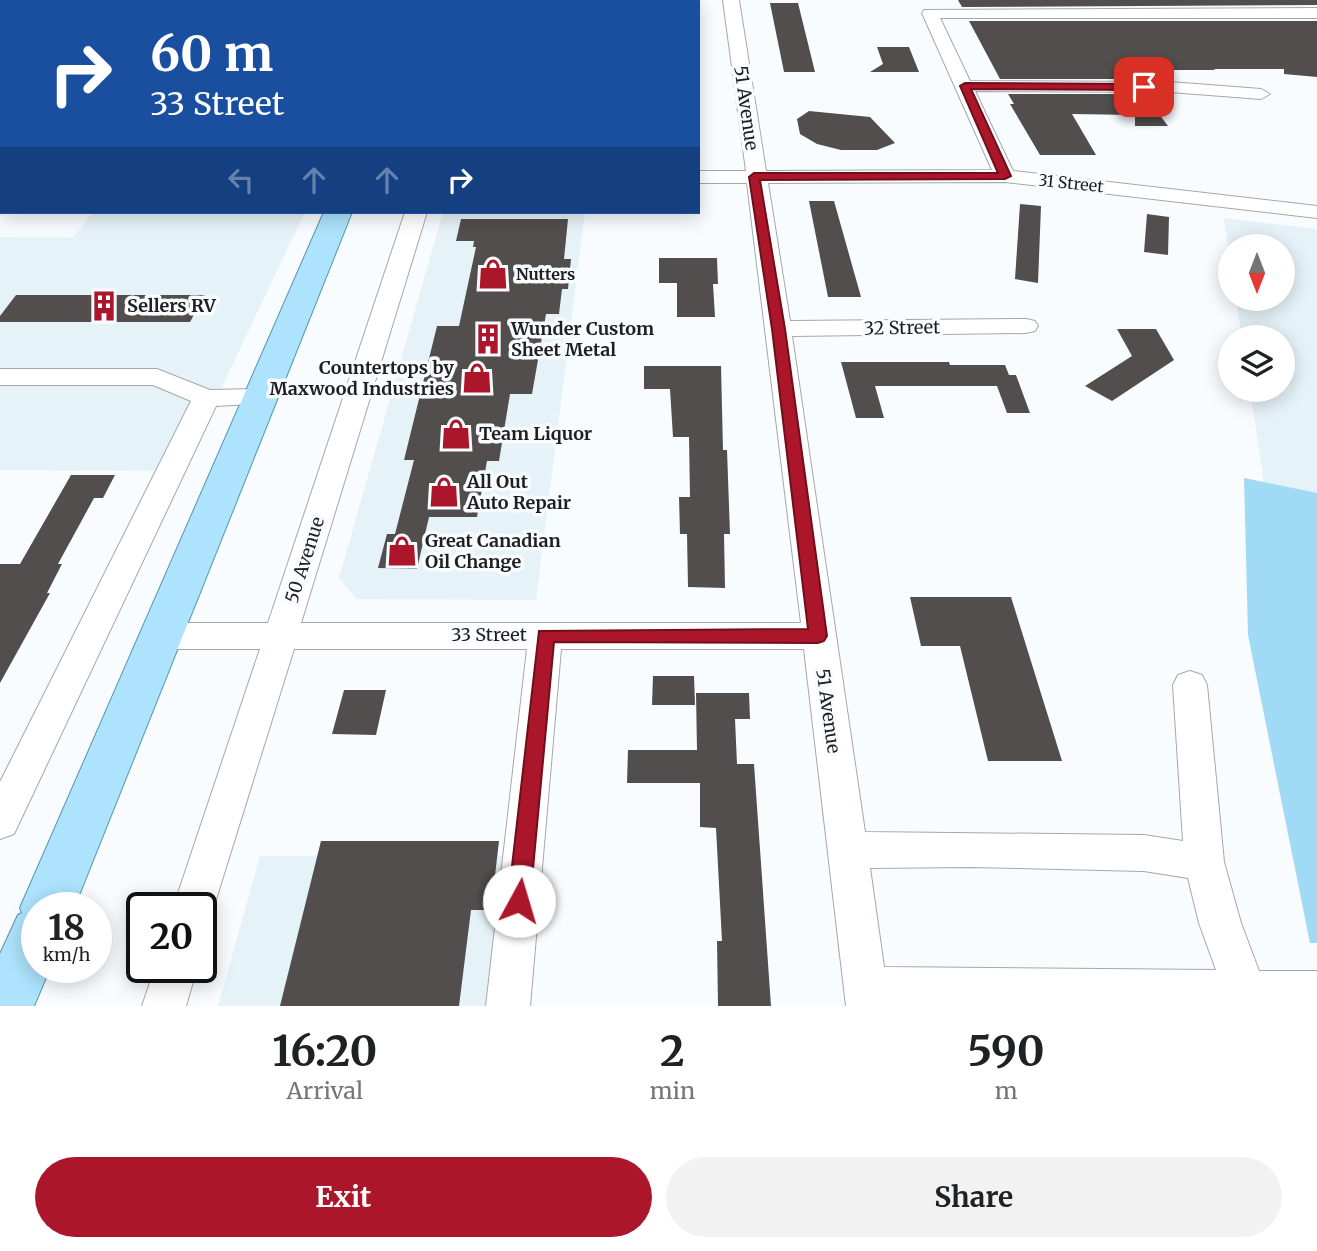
<!DOCTYPE html>
<style>
body{margin:0;font-family:Merriweather,serif;background:#f2f2f2;color:#202124;height:100vh;display:flex;flex-direction:column;font-size:26px;white-space:nowrap}
*{box-sizing:border-box;margin:0}
p{font-size:23px;color:#757577}
.icon{flex:none;width:38px;height:38px;fill:none;stroke:currentColor;stroke-width:2;stroke-linecap:round;stroke-linejoin:round}
.map{position:relative;height:1006px;overflow:hidden}
.panel{display:flex;flex-direction:column;background:#fff;flex:1}
.panel>*{flex:none}
.banner{position:absolute;left:0px;top:0px;width:700px;height:214px;box-shadow:0 4px 18px #0003;background:#1a4fa0;color:#fff;overflow:hidden}
.needle{width:46px;rotate:180deg}
.tools{position:absolute;left:1218px;top:234px;display:grid;gap:14px}
.tools a{display:grid;place-items:center;width:77px;height:77px;border-radius:50%;background:#fff;box-shadow:0 4px 18px #0003;font-size:35px}
.speed{position:absolute;left:21px;top:892px;display:flex;gap:14px;font-size:35px;font-weight:700;text-align:center}
.speed>*{display:grid;place-content:center;width:91px;height:91px;border-radius:50%;background:#fff;box-shadow:0 4px 18px #0003;line-height:1}
.speed small{font-size:18px;font-weight:400}
.speed .limit{border:4px solid #111;border-radius:10px;background:#fff;color:#111}
.pin{position:absolute;display:grid;place-items:center;width:60px;height:60px;color:#fff;margin:-30px;border-radius:14px;box-shadow:0 4px 10px #0006}
.me{position:absolute;width:77px;margin:-38px;rotate:6deg;stroke-linejoin:round;filter:drop-shadow(0 0 5px #0008)}
.turn{display:flex;align-items:center;gap:24px;height:147px;padding:0 35px;font-size:32px}
.turn .icon{width:91px;height:91px;stroke-width:2.5}
.turn b{display:block;font-size:49px;line-height:60px}
.lanes{display:flex;align-items:center;height:66px;padding:0 35px;background:#0003;justify-content:center;gap:35px;direction:ltr}
.lanes .off{opacity:.35}
.eta{display:flex;justify-content:space-evenly;align-items:center;height:119px;text-align:center}
.eta b{font-size:42px;font-weight:700;line-height:49px}
.primary-button{display:flex;gap:14px;margin-top:auto;padding:14px 35px}
.primary-button a{flex:1;height:80px;border-radius:42px;background:#ac162b;color:#fff;font-size:28px;font-weight:700;line-height:80px;text-align:center}
.primary-button a+a{background:#f2f2f2;color:#202124}
.map>svg:first-child{display:block}
</style>
<div class="map">
<svg width="1317" height="1006" viewBox="0 0 1317 1006">
<rect width="100%" height="100%" fill="#f8fcff"/>
<g fill="#e5f2f8">
<polygon points="93,212 305,212 182,471 0,470 0,237 74,237"/>
<polygon points="443,212 585,212 536,600 356,599 339,578"/>
<polygon points="1224,218 1317,229 1317,493 1264,483 1250,390 1283,390 1283,338 1242,338 1236,299 1283,299 1283,247 1230,247 1230,258"/>
<polygon points="260,856 507,856 489,1006 218,1006"/>
</g>
<polygon fill="#a1daf5" points="1244,478 1317,493 1317,943 1310,943 1248,635"/>
<g fill="#524e4e">
<polygon points="958,0 1317,0 1317,5 962,7"/>
<polygon points="770,3 798,3 815,72 784,72"/>
<polygon points="969,21 1317,21 1317,77 1284,74 1284,69 1214,69 1215,70 1125,70 1133,79 1000,79"/>
<polygon points="877,47 909,47 919,72 870,72 883,64"/>
<polygon points="1008,94 1144,94 1168,126 1135,126 1135,115 1072,114 1096,155 1040,155 1010,104 1014,104"/>
<polygon points="809,111 870,117 895,143 877,150 841,150 817,144 800,134 797,119"/>
<polygon points="809,201 834,201 861,297 828,297"/>
<polygon points="1020,204 1041,206 1038,283 1015,279"/>
<polygon points="1147,214 1169,217 1168,255 1144,252"/>
<polygon points="461,219 568,219 564,259 571,259 568,289 562,289 559,314 546,314 532,394 510,394 499,461 487,461 477,517 429,517 417,569 378,568 387,534 395,534 414,460 404,460 437,326 459,326 476,247 473,247 474,241 456,241"/>
<polygon points="659,258 717,258 718,284 713,284 715,317 677,317 677,283 659,283"/>
<polygon points="16,295 205,295 190,322 0,322 0,316"/>
<polygon points="1117,329 1156,329 1174,360 1112,401 1085,386 1132,356"/>
<polygon points="841,362 949,362 950,365 1005,365 1009,375 1016,375 1030,413 1007,413 997,386 875,386 884,418 856,418"/>
<polygon points="644,366 721,366 723,450 727,450 730,534 724,534 725,588 688,587 687,534 680,534 679,497 690,497 689,437 673,437 670,389 644,389"/>
<polygon points="71,475 115,475 103,498 94,498 58,564 62,564 47,593 50,593 0,683 0,564 20,564"/>
<polygon points="910,597 1011,597 1062,761 988,761 960,646 921,646"/>
<polygon points="653,676 694,676 695,705 652,705"/>
<polygon points="344,690 386,690 376,735 332,734"/>
<polygon points="696,693 749,693 750,719 735,719 737,764 754,764 771,1006 718,1006 717,941 722,941 716,828 700,827 700,783 627,783 628,750 697,750"/>
<polygon points="321,841 499,841 491,910 471,910 459,1006 280,1006"/>
</g>
<g fill="none" stroke-linecap="round" stroke-linejoin="round">
<g stroke="#a4a8aa" stroke-width="2">
<g id="minor">
<polygon points="156,0 172,0 154,2"/>
<polygon points="264,0 280,0 263,2"/>
<polygon points="359,0 375,0 358,2"/>
<polygon points="475,0 491,0 474,2"/>
<polygon points="538,0 564,0 536,2"/>
<path d="M723,0H739L766,171L992,170L922,13L924,10L1317,8V18H940L970,81L1170,82L1261,89L1270,94L1261,99L1170,92L975,91L1013,171L1317,206V218L1005,182L768,183L790,321L1026,319L1035,321L1038,326L1035,331L1026,333L792,336L865,832L1144,835L1183,841L1173,685L1178,675L1190,671L1202,675L1207,685L1224,862L1241,923L1259,971H1317V1006H846L804,649H561L530,1006H486L527,649H294L209,922L201,925V908H173L260,649H160L148,645L143,636L148,627L160,623H268L405,212H427L301,623H801L747,183H698V171H746ZM970,867L1144,871L1188,878L1199,923L1216,970L884,967L870,868Z"/>
<polygon points="0,170 2,170 0,184"/>
<polygon points="0,369 157,369 210,390 260,389 269,391 273,397 269,403 216,406 14,834 0,839 0,782 191,401 153,385 0,385"/>
<polygon points="155,968 197,968 186,1006 142,1006"/>
</g>
</g>
<g stroke="#5793ae" stroke-width="2">
<g id="major">
<polygon points="416,0 436,0 415,2"/>
<polygon points="324,212 352,212 74,908 37,908 37,968 50,968 34,1006 0,1006 0,954 18,915 22,913 20,908"/>
</g>
</g>
<use href="#minor" fill="#fff" fill-rule="evenodd"/>
<use href="#major" fill="#ade3fc" fill-rule="evenodd"/>
</g>
<polygon fill="#ac162b" stroke="#700e1c" stroke-width="2" points="965,83 1144,84 1149,87 1144,90 971,89 1011,176 1005,179 760,180 785,329 827,636 824,641 818,643 554,642 530,901 527,908 519,911 511,908 508,901 539,631 808,629 772,329 749,177 754,173 998,173 960,86"/>
<defs>
<g id="shop-bare" transform="scale(2.415)"><path d="M-5-2.5h2.3a2.7 3.5 0 0 1 5.4 0H5L5.5 6h-11ZM-1.5-2.5h3a1.5 2.3 0 0 0-3 0Z" fill="#ac162b" stroke="#f8fcff" stroke-width="2.5" paint-order="stroke"/></g>
<g id="building-bare" transform="scale(2.415)"><path d="M-4-6H4V6H1V3H-1V6H-4ZM-2.5-4.3h1.7v1.8h-1.7ZM.8-4.3h1.7v1.8H.8ZM-2.5-1h1.7V.8h-1.7ZM.8-1h1.7V.8H.8Z" fill="#ac162b" stroke="#f8fcff" stroke-width="2.5" paint-order="stroke"/></g>
</defs>
<g fill-rule="evenodd">
<use href="#shop-bare" x="493" y="274"/>
<use href="#building-bare" x="104" y="306"/>
<use href="#building-bare" x="488" y="339"/>
<use href="#shop-bare" x="477" y="378"/>
<use href="#shop-bare" x="456" y="434"/>
<use href="#shop-bare" x="444" y="492"/>
<use href="#shop-bare" x="402" y="551"/>
</g>
<g text-anchor="middle" stroke-width="7" stroke-linejoin="round" paint-order="stroke">
<g font-size="16" fill="#1e1f20" stroke="#f8fcff">
<text transform="translate(1071 183) rotate(6)" y="6">31 Street</text>
</g>
<g font-size="16" font-weight="bold" fill="#1e1f20" stroke="#f8fcff" text-anchor="start">
<text x="516" y="280">Nutters</text>
</g>
<g font-size="18" fill="#1e1f20" stroke="#f8fcff">
<text transform="translate(746 108) rotate(82)" y="6">51 Avenue</text>
<text transform="translate(902 328) rotate(-1)" y="6">32 Street</text>
<text transform="translate(305 560) rotate(-72)" y="6">50 Avenue</text>
<text x="489" y="641">33 Street</text>
<text transform="translate(828 711) rotate(82)" y="6">51 Avenue</text>
</g>
<g font-size="18" font-weight="bold" fill="#1e1f20" stroke="#f8fcff" text-anchor="start">
<text x="127" y="312">Sellers RV</text>
<text x="511" y="335">Wunder Custom<tspan x="511" dy="21">Sheet Metal</tspan></text>
<text x="454" y="374" text-anchor="end">Countertops by<tspan x="454" dy="21">Maxwood Industries</tspan></text>
<text x="479" y="440">Team Liquor</text>
<text x="467" y="488">All Out<tspan x="467" dy="21">Auto Repair</tspan></text>
<text x="425" y="547">Great Canadian<tspan x="425" dy="21">Oil Change</tspan></text>
</g>
</g>
</svg>
<div class="tools">
<a><svg class="needle" viewBox="-14 -14 28 28"><path d="M0-13l5 13h-10z" fill="#e53935"/><path d="M0 13l5-13h-10z" fill="#757577"/></svg></a>
<a><svg class="icon" aria-label="layers" viewBox="0 0 24 24"><path d="M12 4l9 5-9 5-9-5zM3 14l9 5 9-5"/></svg></a>
</div>
<div class="speed"><div>18<small>km/h</small></div><div class="limit">20</div></div>
<div class="pin" style="left:1144px;top:87px;background:#d93025"><svg class="icon" aria-label="arrive" viewBox="0 0 24 24"><path d="M6 21V4h12l-3 4 3 4H6"/></svg></div>
<svg class="me" style="left:519px;top:901px" viewBox="-20 -20 40 40"><circle r="19" fill="#fff"/><path d="M0-13L10 11 0 6-10 11z" fill="#ac162b"/></svg>
<div class="banner">
<div class="turn"><svg class="icon" aria-label="right" viewBox="0 0 24 24"><path d="M7 20v-9h11M14 6l5 5-5 5"/></svg><div><b>60 m</b>33 Street</div></div>
<div class="lanes"><svg class="icon off" aria-label="left" viewBox="0 0 24 24"><path d="M17 20v-9H6M10 6l-5 5 5 5"/></svg><svg class="icon off" aria-label="ahead" viewBox="0 0 24 24"><path d="M12 20V5M6 11l6-6 6 6"/></svg><svg class="icon off" aria-label="ahead" viewBox="0 0 24 24"><path d="M12 20V5M6 11l6-6 6 6"/></svg><svg class="icon" aria-label="right" viewBox="0 0 24 24"><path d="M7 20v-9h11M14 6l5 5-5 5"/></svg></div>
</div>
</div>
<section class="panel">
<div class="eta">
<div><b>16:20</b><p>Arrival</p></div>
<div><b>2</b><p>min</p></div>
<div><b>590</b><p>m</p></div>
</div>
<div class="primary-button"><a>Exit</a><a>Share</a></div>
</section>
